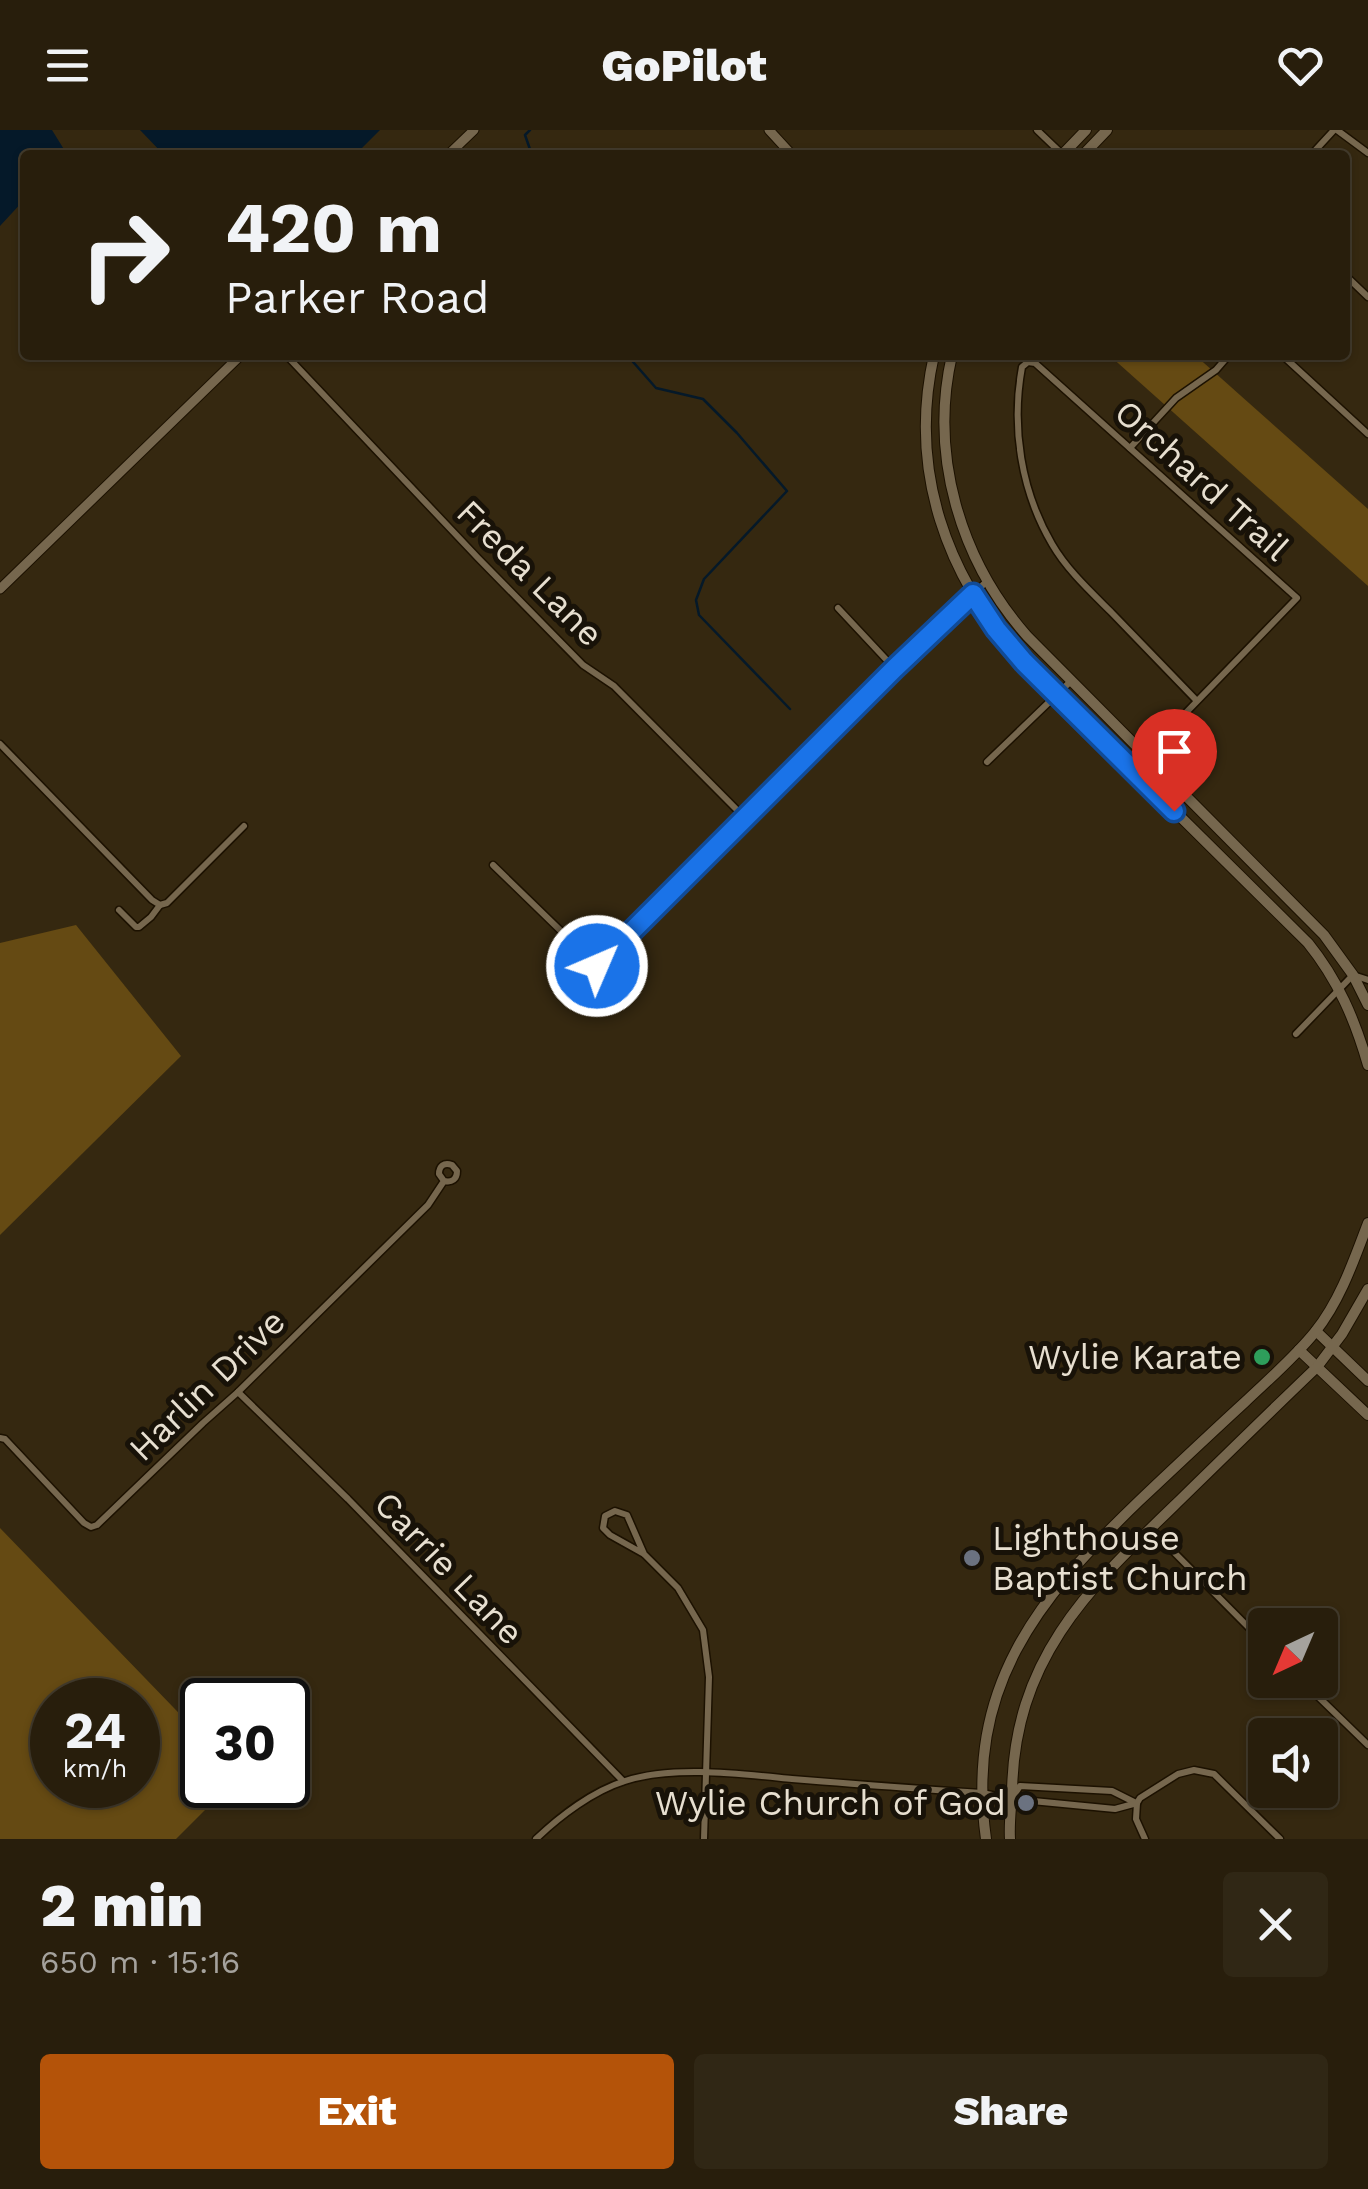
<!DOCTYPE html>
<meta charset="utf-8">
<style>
body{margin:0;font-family:"Work Sans",sans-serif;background:#302715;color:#f1f3f6;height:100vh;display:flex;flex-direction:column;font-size:38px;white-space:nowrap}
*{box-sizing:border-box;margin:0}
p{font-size:32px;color:#a5a29d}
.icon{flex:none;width:55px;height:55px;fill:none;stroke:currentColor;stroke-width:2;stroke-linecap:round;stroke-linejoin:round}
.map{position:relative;height:1709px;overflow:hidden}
.panel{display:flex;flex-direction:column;background:#281e0c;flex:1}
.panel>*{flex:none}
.guide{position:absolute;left:20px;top:20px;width:1330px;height:210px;border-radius:10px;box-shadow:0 2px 8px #0004,0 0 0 2px #443c2d;background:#281e0c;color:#f1f3f6;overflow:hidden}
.needle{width:65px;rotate:224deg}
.controls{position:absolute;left:1248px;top:1478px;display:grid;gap:20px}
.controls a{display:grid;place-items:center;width:90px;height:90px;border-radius:10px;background:#281e0c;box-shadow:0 2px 8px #0004,0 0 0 2px #443c2d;font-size:50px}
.speed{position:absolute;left:30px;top:1548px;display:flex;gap:20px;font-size:50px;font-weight:700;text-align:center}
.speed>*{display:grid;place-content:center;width:130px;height:130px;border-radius:50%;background:#281e0c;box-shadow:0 2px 8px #0004,0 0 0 2px #443c2d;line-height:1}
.speed small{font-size:25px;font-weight:400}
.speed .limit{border:5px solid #111;border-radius:15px;background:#fff;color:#111}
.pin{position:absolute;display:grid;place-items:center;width:85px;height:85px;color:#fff;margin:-102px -42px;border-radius:50% 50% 50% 0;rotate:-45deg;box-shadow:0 0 10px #0007}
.pin .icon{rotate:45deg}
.me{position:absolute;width:110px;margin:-55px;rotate:45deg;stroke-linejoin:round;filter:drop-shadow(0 0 8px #0008)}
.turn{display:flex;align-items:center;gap:35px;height:210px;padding:0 40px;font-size:45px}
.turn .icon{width:130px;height:130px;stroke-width:2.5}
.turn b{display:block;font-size:70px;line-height:85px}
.round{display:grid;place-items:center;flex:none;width:105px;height:105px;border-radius:10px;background:#302715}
.overview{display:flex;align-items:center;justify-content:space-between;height:170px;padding:0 40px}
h1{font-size:60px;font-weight:800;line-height:75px}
.cta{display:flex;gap:20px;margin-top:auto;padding:20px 40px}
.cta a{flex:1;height:115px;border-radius:10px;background:#b45309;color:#fff;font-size:40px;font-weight:800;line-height:115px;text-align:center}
.cta a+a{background:#302715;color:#f1f3f6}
header{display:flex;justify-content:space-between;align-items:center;height:130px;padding:0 40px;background:#281e0c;font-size:45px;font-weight:800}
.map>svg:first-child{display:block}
</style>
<header><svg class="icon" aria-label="menu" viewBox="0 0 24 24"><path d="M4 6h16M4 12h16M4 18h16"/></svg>GoPilot<svg class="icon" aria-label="heart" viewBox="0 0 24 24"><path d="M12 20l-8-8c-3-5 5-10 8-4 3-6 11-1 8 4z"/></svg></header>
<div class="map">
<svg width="1368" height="1709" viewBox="0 0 1368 1709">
<rect width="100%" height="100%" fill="#352810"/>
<g fill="#654a13" fill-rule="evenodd">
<polygon points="1109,225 1195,225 1368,379 1368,456"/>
<polygon points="76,795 181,926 0,1105 0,813"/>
<path d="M0,1398L202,1607V1655H230L176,1709H0ZM138,1570V1655H52V1570Z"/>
</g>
<g fill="#051929">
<polygon points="0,0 52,0 65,21 63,25 25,25 25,69 0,96"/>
<polygon points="140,0 380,0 355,25 164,25"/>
</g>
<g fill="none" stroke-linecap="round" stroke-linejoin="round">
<g stroke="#051929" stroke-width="2.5">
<polyline points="530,0 525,5 532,25"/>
<polyline points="627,225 656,258 703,269 737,303 787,361 704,449 696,470 699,485 790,579"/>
</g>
<g stroke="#1c1100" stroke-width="9">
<g id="minor">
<polyline points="1037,0 1062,24"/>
<polyline points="1337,0 1368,23"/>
<polyline points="1311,25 1334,0"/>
<polyline points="1345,145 1368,167"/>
<polyline points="286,225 478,428 583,535 614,556 745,688"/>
<polyline points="1282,225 1368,304"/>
<polyline points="1130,318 1176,268 1216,240 1229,225"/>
<polyline points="838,478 895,539"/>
<polyline points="0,614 152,770 160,775 167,773 244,696"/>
<path d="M1144,626L1297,468L1035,233L1028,232L1022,237C1011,297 1021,361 1052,414C1067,440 1091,462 1112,483C1140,512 1169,542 1197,571"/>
<polyline points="987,632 1071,551"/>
<polyline points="493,735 597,836 895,539 986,452"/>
<polyline points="119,780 136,797 139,797 151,787 160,775"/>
<polyline points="1296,904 1353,845 1368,850"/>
<polyline points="238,1262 348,1369 623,1651"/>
<path d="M0,1308L5,1309L84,1393L91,1397L97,1395L203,1293L238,1262L428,1075L444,1051C452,1053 457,1049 457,1041L452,1035C444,1032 439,1036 439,1044L444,1051"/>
<polyline points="1151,1399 1265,1514"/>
<polyline points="644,1424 627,1385 615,1381 605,1386 603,1398 610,1405 644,1424 678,1458 703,1500 709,1547 704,1709"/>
<polyline points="1301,1550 1368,1615"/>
<polyline points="1012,1668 1020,1656 1112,1661 1136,1673"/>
<polyline points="1137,1673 1136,1689 1145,1709"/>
<path d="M536,1709C560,1686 593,1661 625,1651C673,1635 742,1644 792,1649C855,1654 918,1659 982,1663L1012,1669L1115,1679L1137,1673L1140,1668L1178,1644L1194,1640L1214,1644L1280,1709"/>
</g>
</g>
<g stroke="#1c1100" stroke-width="11">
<g id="tertiary">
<polyline points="769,0 792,25"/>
<polyline points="448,25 474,0"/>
<polyline points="0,459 241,225"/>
</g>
</g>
<g stroke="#1c1100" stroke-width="12">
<g id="secondary">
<polyline points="1062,25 1086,0"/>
<polyline points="1083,25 1107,0"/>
<path d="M934,225C908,340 946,447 1024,532L1308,813C1338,850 1355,890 1368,935"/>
<path d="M952,225C929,325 960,430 1027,506L1324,805L1353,845L1368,875"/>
<polyline points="1316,1201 1368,1251"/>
<polyline points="1299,1220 1368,1285"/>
<path d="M986,1709C965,1558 1036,1470 1139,1371C1174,1338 1209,1305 1245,1272C1268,1250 1294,1228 1315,1202C1340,1171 1354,1130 1368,1093"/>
<path d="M1010,1709C1009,1694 1011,1679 1012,1663C1014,1527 1089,1458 1180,1370C1226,1325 1271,1281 1317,1237L1342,1204L1368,1159"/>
</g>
</g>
<use href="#minor" stroke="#76674e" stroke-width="6"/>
<use href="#tertiary" stroke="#76674e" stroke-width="9"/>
<use href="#secondary" stroke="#76674e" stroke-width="10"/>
</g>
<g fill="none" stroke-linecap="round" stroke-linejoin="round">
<g stroke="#114b97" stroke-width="25">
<polyline id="route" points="597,836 895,538 973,464 996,499 1024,532 1174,681"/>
</g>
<use href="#route" stroke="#1a73e8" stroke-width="18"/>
</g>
<circle fill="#2e9e5b" stroke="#181208" stroke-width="4" cx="1262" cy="1227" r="10"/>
<g fill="#6b7280" stroke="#181208" stroke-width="4">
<circle cx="972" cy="1428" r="10"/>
<circle cx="1026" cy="1673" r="10"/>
</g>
<g text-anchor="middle" stroke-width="10" stroke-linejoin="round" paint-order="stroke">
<g font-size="35" fill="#e7dfd0" stroke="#181208">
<text transform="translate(1202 350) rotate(42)" y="12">Orchard Trail</text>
<text transform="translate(530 443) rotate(45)" y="12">Freda Lane</text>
<text transform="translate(207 1255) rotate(-44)" y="12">Harlin Drive</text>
<text transform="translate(449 1438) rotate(46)" y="12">Carrie Lane</text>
</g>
<g font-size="35" fill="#e7dfd0" stroke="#181208" text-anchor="end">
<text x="1242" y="1239">Wylie Karate</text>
<text x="992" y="1420" text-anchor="start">Lighthouse<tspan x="992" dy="40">Baptist Church</tspan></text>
<text x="1006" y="1685">Wylie Church of God</text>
</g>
</g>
</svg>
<div class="controls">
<a><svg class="needle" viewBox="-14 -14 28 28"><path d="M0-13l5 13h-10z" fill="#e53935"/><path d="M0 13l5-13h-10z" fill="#a5a29d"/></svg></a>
<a><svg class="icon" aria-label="sound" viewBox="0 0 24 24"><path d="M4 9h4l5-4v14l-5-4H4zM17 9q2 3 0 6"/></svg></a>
</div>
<div class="speed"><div>24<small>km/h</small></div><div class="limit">30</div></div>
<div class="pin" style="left:1174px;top:681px;background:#d93025"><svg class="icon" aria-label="arrive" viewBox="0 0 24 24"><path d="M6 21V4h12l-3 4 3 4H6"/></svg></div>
<svg class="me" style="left:597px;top:836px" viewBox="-20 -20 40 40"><circle r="17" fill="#1a73e8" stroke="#fff" stroke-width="3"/><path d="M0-11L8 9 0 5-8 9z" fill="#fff"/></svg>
<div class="guide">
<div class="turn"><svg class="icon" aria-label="right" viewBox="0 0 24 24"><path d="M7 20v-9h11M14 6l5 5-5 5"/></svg><div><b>420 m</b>Parker Road</div></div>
</div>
</div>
<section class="panel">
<div class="overview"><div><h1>2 min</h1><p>650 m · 15:16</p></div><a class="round"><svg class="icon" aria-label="close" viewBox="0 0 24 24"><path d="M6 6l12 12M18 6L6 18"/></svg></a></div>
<div class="cta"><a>Exit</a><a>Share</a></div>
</section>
